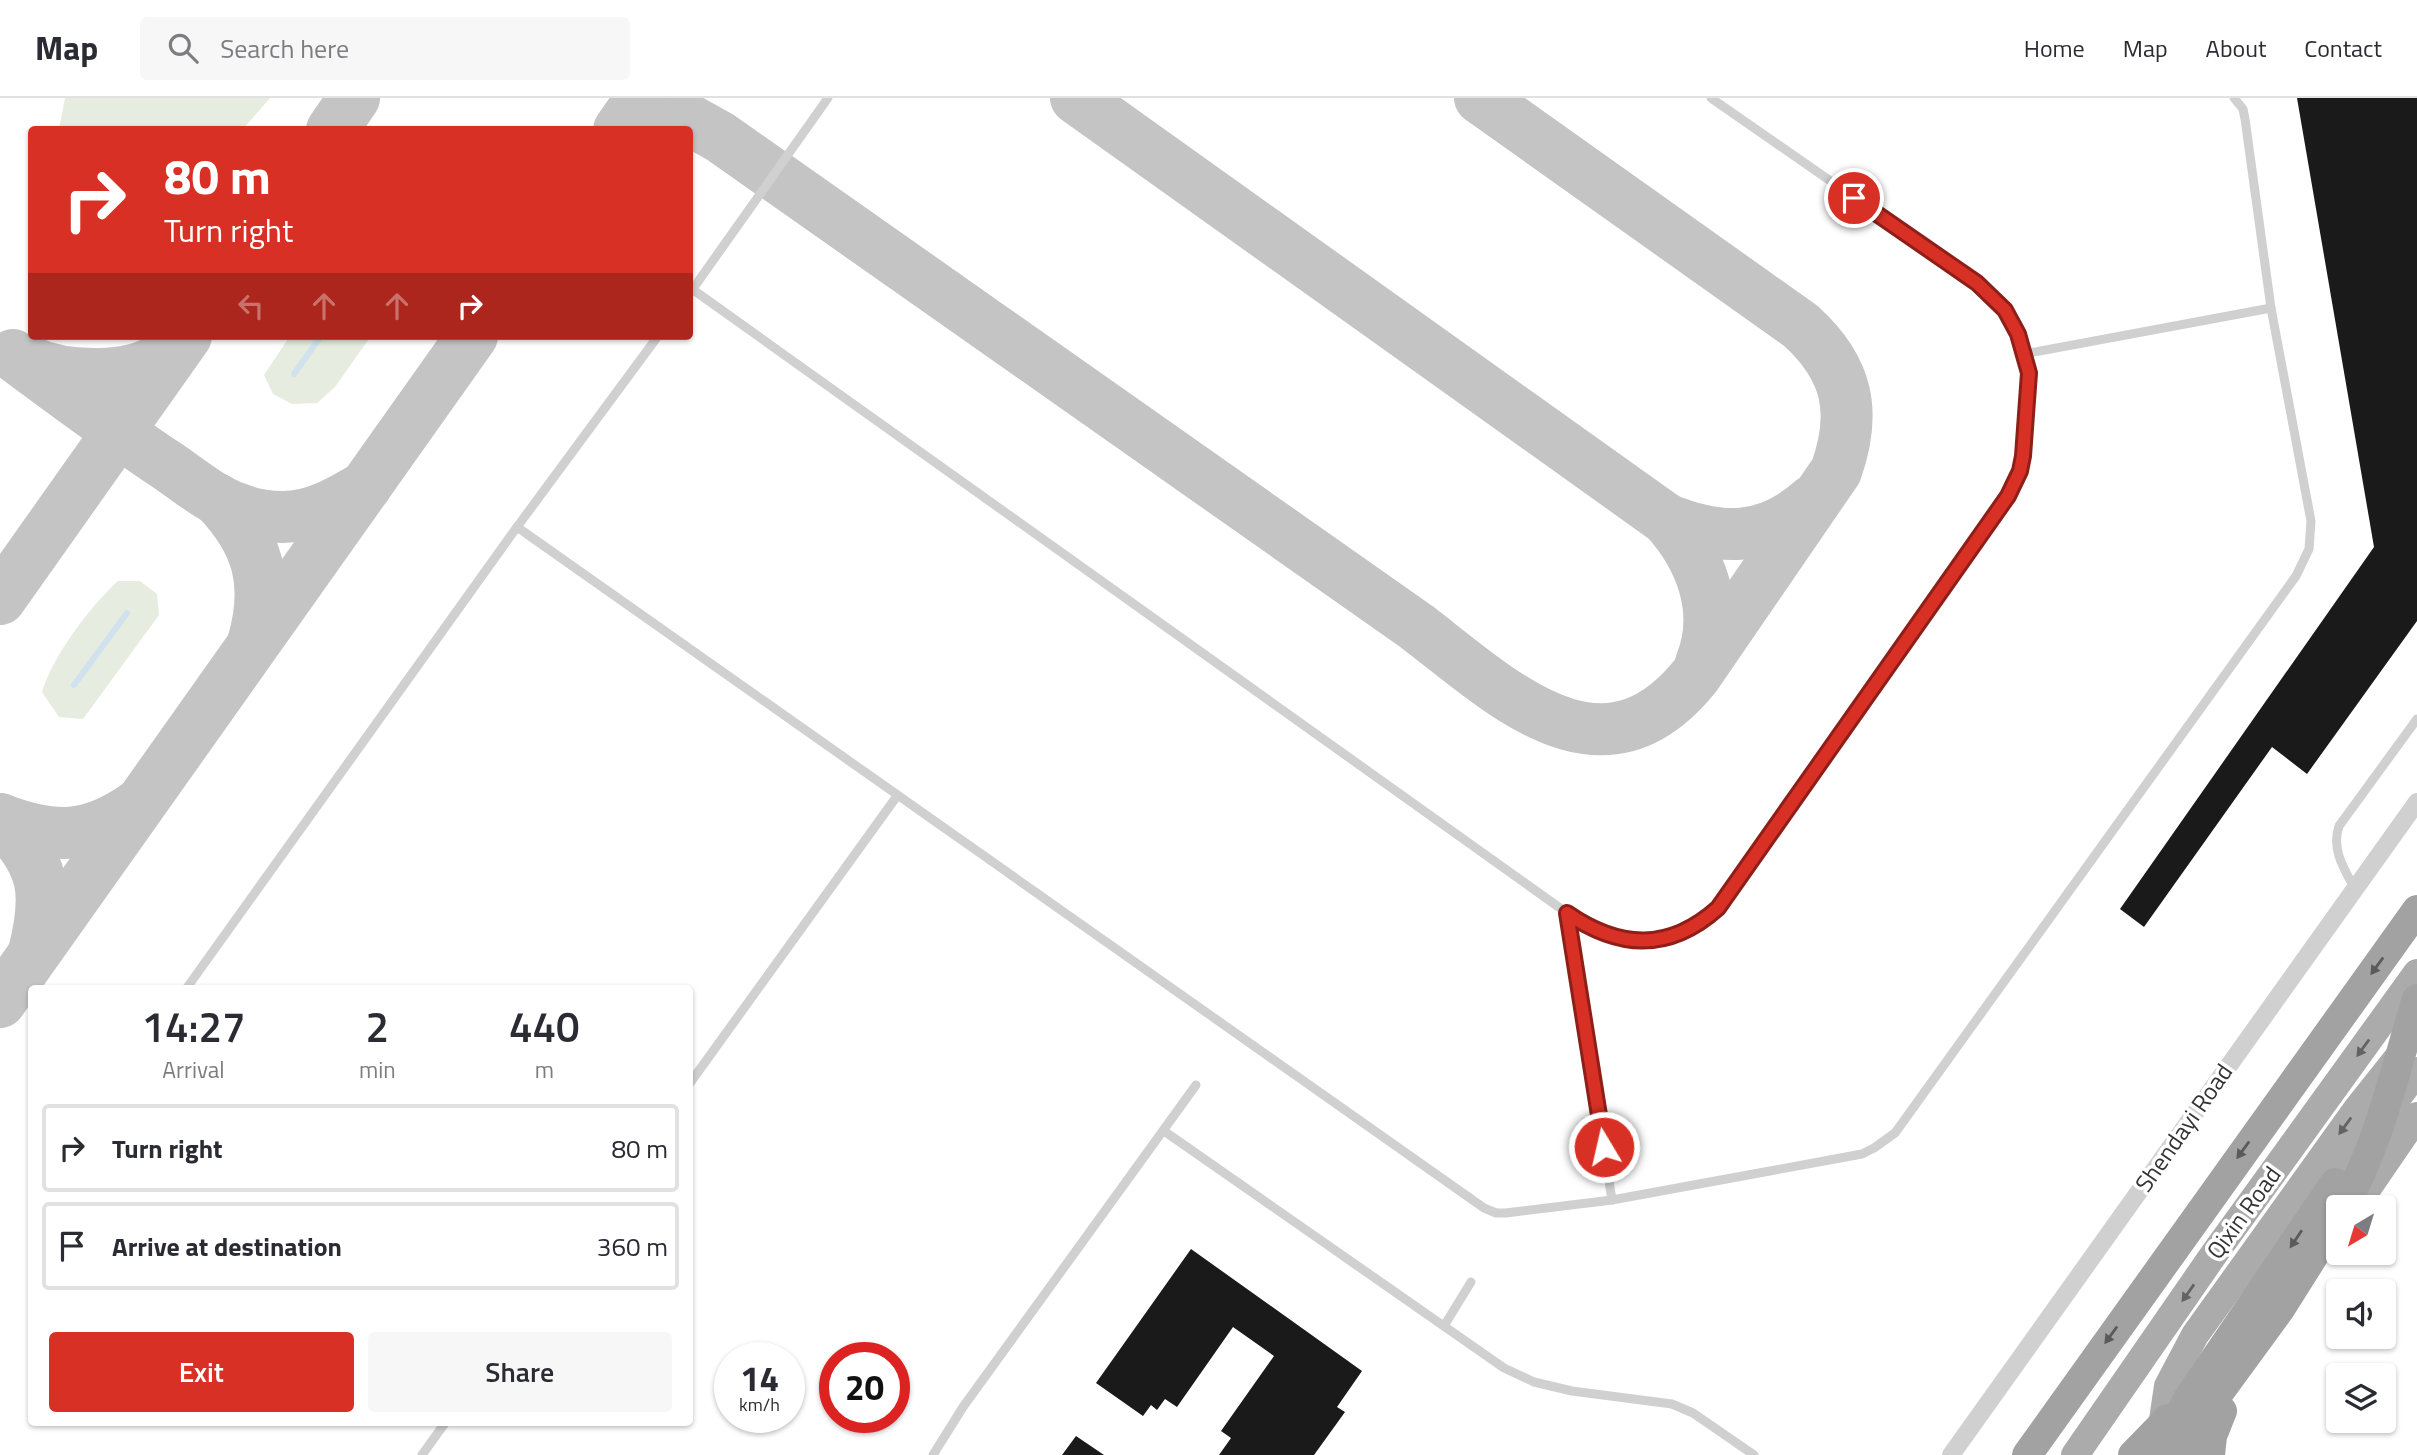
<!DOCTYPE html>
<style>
body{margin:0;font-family:"Titillium Web",sans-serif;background:#f7f7f7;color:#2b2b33;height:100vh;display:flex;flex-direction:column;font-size:26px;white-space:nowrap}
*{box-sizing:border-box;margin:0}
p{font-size:23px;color:#7c7c81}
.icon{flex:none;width:38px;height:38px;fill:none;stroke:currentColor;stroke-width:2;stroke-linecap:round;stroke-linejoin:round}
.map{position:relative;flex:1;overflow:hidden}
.side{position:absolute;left:28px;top:887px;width:665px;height:441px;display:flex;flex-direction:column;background:#fff;border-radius:7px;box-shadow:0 2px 5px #0004}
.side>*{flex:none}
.guide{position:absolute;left:28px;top:28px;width:665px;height:214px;border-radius:7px;box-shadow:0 2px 5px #0004;background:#d93025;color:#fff;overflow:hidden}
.needle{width:46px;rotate:218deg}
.controls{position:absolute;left:2326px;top:1097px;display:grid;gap:14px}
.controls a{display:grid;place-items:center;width:70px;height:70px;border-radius:7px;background:#fff;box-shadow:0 2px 5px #0004;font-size:35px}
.speed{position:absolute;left:714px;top:1244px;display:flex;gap:14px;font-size:35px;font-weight:700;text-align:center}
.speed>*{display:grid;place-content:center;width:91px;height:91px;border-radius:50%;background:#fff;box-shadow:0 2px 5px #0004;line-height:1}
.speed small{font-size:18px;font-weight:400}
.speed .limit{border:10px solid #d22;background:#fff;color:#111}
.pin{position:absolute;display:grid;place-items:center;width:60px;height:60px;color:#fff;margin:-30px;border:4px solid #fff;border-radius:50%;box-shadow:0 2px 7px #0007}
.me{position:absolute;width:77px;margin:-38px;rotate:351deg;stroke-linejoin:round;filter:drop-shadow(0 0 5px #0008)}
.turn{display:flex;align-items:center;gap:24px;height:147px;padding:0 21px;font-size:32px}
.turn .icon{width:91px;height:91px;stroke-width:2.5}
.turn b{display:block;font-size:49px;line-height:60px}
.lanes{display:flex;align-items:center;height:66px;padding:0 21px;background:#0003;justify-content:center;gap:35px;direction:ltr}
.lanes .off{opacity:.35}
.eta{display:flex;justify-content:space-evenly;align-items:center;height:119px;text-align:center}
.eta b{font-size:42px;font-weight:600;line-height:49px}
.action{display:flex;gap:14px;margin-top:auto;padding:14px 21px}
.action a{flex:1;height:80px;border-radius:7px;background:#d93025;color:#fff;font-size:28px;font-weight:600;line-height:80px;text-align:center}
.action a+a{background:#f7f7f7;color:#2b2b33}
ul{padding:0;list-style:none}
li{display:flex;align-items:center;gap:21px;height:88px;margin:0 14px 10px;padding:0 7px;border:4px solid #e1e1e2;border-radius:7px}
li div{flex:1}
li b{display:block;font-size:26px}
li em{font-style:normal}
header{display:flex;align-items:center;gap:42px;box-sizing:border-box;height:98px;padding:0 35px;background:#fff;border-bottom:2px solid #e1e1e2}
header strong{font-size:33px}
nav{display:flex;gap:38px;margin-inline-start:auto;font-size:24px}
.search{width:490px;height:63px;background:#f7f7f7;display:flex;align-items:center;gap:18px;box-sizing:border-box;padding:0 24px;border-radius:7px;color:#7c7c81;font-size:26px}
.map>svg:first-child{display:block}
</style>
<header>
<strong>Map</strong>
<div class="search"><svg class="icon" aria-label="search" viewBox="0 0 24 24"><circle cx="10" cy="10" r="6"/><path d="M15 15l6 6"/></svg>Search here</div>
<nav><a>Home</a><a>Map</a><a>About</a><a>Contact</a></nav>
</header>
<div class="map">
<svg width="2417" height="1357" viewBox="0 0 2417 1357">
<rect width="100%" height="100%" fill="#fff"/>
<g fill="#e6ecdf">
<polygon points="65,0 270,0 243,31 59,31"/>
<polygon points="290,238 371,238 335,289 317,305 292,306 273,296 264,277"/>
<path d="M118,483H140L157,496L159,517L83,621L59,619L42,594C53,557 90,509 118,483Z"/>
</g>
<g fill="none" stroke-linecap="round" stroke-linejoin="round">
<g stroke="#cfe2ee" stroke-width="6">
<polyline points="294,276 321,238"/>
<polyline points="74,587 127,515"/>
</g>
<g stroke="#c4c4c4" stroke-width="52">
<path d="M650,0L720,39L1417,529C1503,595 1603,694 1696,577L1836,373C1857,314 1848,271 1801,228L1480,0"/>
<path d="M1076,0L1666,421C1701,460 1722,513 1701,565"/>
<polyline points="332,32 354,0"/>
<polyline points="619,32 641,0"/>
<path d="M13,257C64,295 115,333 168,368C190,383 211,401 236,410C250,416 267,419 283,419C314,419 341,403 366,388"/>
<path d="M30,264C65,280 132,282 164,258C169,254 174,248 180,243"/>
<path d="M217,401C259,445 270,486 253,545"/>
<path d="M1666,421C1720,443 1766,444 1812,403"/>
<polyline points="0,501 186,238"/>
<path d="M0,721C55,742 90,741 138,707"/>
<path d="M0,721C45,765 49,795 34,854"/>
<polyline points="0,904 472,238"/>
</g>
</g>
<g fill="#1a1a1a">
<polygon points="2297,0 2417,0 2417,523 2307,676 2272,649 2144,829 2120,811 2374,449"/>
<polygon points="1191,1151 1362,1273 1337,1309 1345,1314 1314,1357 1219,1357 1231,1340 1221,1333 1274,1258 1233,1229 1177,1309 1165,1301 1157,1312 1151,1307 1143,1318 1096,1285"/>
<polygon points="1076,1338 1104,1357 1062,1357"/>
</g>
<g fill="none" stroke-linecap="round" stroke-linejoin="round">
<g stroke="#d0d0d0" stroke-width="9">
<path d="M692,191L1581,825C1638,854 1688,847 1729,796L2008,398C2021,374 2023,352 2025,325C2030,259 2029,232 1977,185L1711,0"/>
<polyline points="690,195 828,0"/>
<polyline points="2024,256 2271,210"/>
<polyline points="517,429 1484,1110 1496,1115 1506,1115 1612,1102 1862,1056 1874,1050 1895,1035 2296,478 2309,451 2311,423 2271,210 2245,21 2243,11 2234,0"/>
<path d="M2355,791C2344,771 2331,751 2339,728L2417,621"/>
<polyline points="1567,815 1612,1102"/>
<polyline points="186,891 517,429 658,238"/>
<polyline points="690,985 897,698"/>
<polyline points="1164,1033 1504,1270 1534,1284 1572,1293 1672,1306 1693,1315 1754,1357"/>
<polyline points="1444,1228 1471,1184"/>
<polyline points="422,1357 445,1325"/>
<polyline points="933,1357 963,1309 1196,987"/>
</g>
<polyline stroke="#d0d0d0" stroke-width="18" points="1951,1357 2417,704"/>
<g stroke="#ababab" stroke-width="28">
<polyline points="2335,1085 2417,973"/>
<polyline points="2354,1110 2417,1018"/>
<polyline points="2160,1342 2168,1288 2195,1237 2357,1011 2400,957"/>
<polyline points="2075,1357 2214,1156 2417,875"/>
</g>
<g stroke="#a2a2a2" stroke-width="30">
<path d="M2343,1110C2380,1045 2395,971 2417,901"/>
<polyline points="2027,1357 2417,812"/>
<polyline points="2133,1357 2168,1321"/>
<polyline points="2160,1357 2188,1301 2335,1085"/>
<polyline points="2185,1357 2207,1311 2280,1211 2338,1119"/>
<polyline points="2210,1357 2212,1338 2222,1313"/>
</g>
</g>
<defs><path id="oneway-solid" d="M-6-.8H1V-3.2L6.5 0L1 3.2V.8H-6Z" transform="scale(1.75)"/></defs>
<g fill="#5a5a5a">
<use href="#oneway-solid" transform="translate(2377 868) rotate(126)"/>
<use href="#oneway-solid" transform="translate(2243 1052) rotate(126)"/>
<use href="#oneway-solid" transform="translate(2296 1141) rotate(124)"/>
<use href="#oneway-solid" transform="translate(2111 1237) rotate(126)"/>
</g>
<g fill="#636363">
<use href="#oneway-solid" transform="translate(2363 950) rotate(126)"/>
<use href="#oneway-solid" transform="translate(2345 1028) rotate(126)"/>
<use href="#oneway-solid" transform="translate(2188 1195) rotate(125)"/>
</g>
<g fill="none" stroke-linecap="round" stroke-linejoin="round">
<g stroke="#8d1f18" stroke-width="18">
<path id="route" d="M1604,1049L1567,815C1619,851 1669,854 1718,810L2008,398L2020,373L2023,358L2029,275L2018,236L2005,212L1977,185L1854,100"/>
</g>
<use href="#route" stroke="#d93025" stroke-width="12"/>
</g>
<g text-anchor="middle" stroke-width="7" stroke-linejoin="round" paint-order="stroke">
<g font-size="24" fill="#333" stroke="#fff">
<text transform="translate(2184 1030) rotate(-55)" y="8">Shendayi Road</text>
<text transform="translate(2244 1115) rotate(-54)" y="8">Qixin Road</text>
</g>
</g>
</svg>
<div class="controls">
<a><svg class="needle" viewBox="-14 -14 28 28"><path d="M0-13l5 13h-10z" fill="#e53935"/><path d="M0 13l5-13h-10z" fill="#7c7c81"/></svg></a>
<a><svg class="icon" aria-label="sound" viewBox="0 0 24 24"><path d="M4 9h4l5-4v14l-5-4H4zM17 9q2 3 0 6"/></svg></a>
<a><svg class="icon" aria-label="layers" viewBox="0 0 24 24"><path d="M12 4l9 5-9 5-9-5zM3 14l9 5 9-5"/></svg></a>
</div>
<div class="speed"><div>14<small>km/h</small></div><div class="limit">20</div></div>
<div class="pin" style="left:1854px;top:100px;background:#d93025"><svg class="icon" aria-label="arrive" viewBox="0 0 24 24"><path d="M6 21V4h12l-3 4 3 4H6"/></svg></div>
<svg class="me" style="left:1604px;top:1049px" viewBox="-20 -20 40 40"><circle r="17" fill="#d93025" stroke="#fff" stroke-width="3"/><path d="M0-11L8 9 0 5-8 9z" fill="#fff"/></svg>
<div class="guide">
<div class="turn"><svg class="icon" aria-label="right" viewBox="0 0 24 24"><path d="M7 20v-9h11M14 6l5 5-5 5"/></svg><div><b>80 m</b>Turn right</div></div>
<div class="lanes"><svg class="icon off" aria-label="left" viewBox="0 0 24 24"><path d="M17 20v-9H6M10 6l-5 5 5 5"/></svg><svg class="icon off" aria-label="ahead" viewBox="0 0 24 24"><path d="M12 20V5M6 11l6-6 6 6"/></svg><svg class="icon off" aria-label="ahead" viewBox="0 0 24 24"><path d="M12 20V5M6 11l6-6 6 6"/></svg><svg class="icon" aria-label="right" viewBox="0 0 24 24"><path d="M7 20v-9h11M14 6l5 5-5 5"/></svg></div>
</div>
<section class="side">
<div class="eta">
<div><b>14:27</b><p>Arrival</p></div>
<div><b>2</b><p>min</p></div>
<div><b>440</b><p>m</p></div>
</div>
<ul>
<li><svg class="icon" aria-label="right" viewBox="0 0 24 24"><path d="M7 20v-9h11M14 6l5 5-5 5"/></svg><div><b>Turn right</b></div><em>80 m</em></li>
<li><svg class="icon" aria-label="arrive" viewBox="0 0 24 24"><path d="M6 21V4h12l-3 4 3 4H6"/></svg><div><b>Arrive at destination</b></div><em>360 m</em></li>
</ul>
<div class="action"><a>Exit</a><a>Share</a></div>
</section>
</div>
